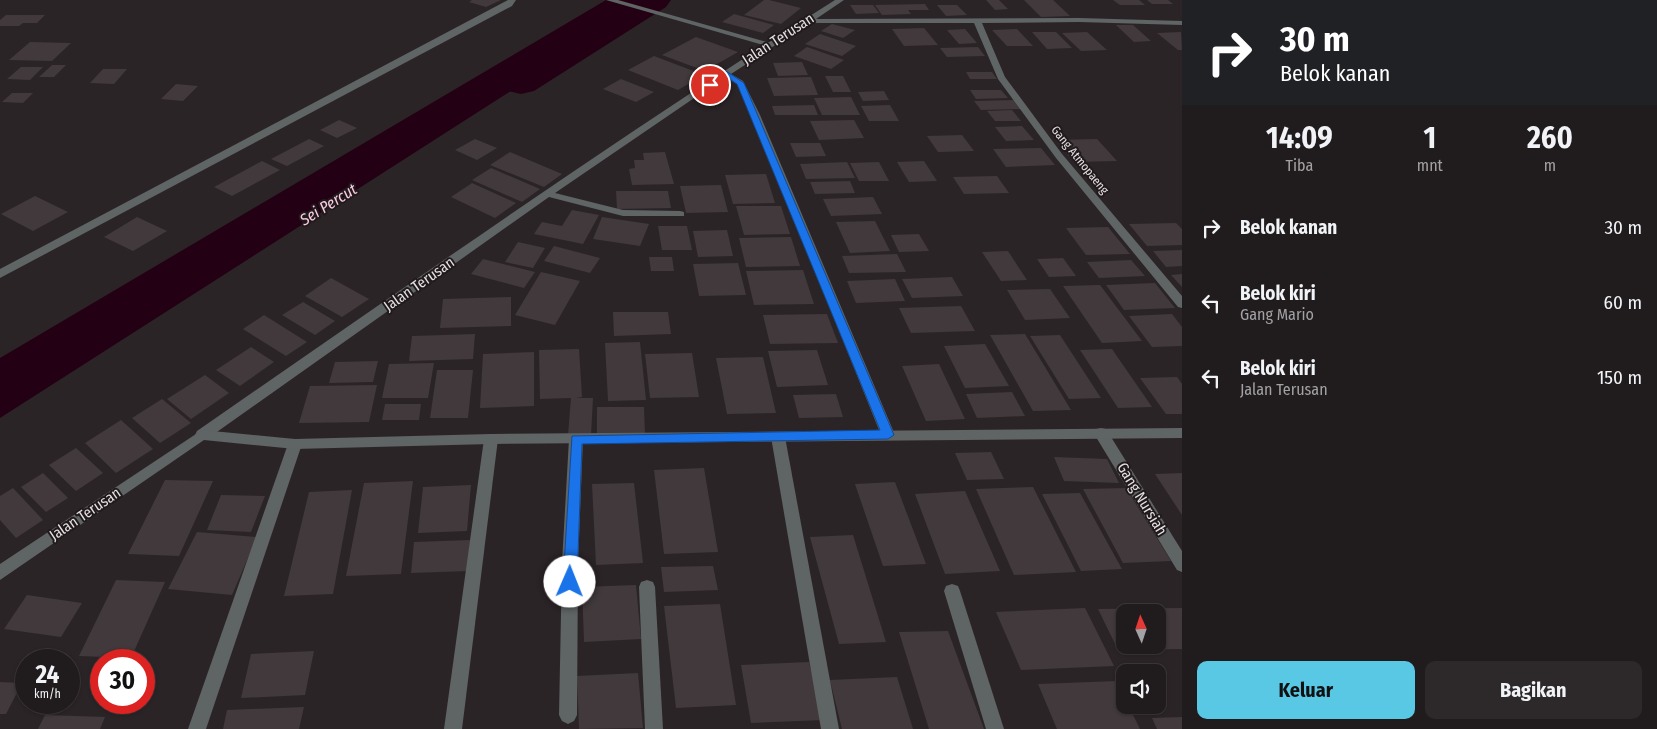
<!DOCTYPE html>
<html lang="id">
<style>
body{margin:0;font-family:"Fira Sans Condensed",sans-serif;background:#2d282a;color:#f1f3f6;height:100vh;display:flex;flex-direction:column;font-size:19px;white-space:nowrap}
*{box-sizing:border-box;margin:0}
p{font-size:16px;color:#a2a1a4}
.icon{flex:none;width:28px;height:28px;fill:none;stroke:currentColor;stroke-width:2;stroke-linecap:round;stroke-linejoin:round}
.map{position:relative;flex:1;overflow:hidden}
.details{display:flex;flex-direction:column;background:#201b1d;width:475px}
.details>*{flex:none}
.guide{background:#202124;color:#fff;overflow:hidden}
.needle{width:32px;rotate:357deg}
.buttons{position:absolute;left:1116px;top:604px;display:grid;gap:10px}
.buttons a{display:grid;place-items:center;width:50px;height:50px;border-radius:10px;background:#201b1d;box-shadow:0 1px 4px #0004,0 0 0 1px #3d393b;font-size:25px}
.speed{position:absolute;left:15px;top:649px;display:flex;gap:10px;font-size:25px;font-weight:700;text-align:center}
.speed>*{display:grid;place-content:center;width:65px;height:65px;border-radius:50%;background:#201b1d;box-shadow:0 1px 4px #0004,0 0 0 1px #3d393b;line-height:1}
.speed small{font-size:12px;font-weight:400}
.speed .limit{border:8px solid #d22;background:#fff;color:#111}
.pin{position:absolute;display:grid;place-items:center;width:42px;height:42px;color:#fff;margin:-21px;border:2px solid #fff;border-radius:50%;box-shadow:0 1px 5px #0007}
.me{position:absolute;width:55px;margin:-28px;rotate:1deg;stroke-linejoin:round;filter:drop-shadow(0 0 4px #0008)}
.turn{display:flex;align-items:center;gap:18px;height:105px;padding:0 15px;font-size:22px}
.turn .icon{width:65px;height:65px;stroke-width:2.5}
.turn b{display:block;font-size:35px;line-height:42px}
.eta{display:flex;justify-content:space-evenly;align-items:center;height:85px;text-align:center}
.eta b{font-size:30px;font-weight:700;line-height:35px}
.button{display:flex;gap:10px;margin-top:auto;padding:10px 15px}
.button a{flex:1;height:58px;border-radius:10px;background:#59c8e5;color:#111;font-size:20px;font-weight:700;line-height:58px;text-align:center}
.button a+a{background:#2d282a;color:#f1f3f6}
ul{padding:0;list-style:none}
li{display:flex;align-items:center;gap:15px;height:75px;padding:0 15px}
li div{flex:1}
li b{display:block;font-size:19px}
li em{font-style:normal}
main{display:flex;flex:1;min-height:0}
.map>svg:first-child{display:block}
</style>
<main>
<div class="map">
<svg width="1182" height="729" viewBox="0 0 1182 729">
<rect width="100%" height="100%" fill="#2b2427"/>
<polygon fill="#240014" points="606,0 653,0 0,418 0,358"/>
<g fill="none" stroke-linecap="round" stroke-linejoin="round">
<polygon fill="#240014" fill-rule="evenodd" points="632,0 671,0 666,7 534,91 521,94 508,91 502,83 508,75"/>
</g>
<g fill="#41393c" fill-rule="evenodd">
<polygon points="472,0 501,0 486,7 469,2"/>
<polygon points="764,0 769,0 801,8 781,24 744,15"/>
<polygon points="986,0 999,0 1008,9 995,10"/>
<polygon points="1024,0 1053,0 1070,16 1041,17"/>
<polygon points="1113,0 1139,0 1145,5 1120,5"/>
<polygon points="1147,0 1168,0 1173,4 1152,4"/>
<polygon points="925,4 929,10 908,10 911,14 882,15 875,5"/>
<polygon points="850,5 873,5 879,13 856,14"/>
<polygon points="937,5 957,5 967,15 946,16"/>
<polygon points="734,14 774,25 763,33 722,22"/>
<polygon points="6,15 45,15 37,23 23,23 19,26 0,26 0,20"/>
<polygon points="832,24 855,30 843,38 821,31"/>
<polygon points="1116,25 1133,25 1151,41 1134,42"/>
<polygon points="924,28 938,45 904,46 892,29"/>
<polygon points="965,29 977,43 959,44 947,30"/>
<polygon points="1017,29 1033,46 1007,46 992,30"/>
<polygon points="1032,32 1056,32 1072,48 1047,49"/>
<polygon points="1087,32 1107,50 1081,51 1062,33"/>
<polygon points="1181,32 1182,50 1178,50 1157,33"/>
<polygon points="820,34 856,46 842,56 805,44"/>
<polygon points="696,37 738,52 705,71 662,55"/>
<polygon points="30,42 71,43 52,61 9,60"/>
<polygon points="807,47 844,60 831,69 794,56"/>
<polygon points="978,47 985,56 947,57 940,48"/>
<polygon points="654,56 704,75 678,90 628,70"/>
<polygon points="802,62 808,75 778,76 773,63"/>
<polygon points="52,65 66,65 54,77 39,77"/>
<polygon points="21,67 43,67 30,80 7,79"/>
<polygon points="103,69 127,69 114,84 90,83"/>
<polygon points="966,72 992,72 997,79 970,79"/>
<polygon points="825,76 843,76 851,92 833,92"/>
<polygon points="811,77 818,95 774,96 767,78"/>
<polygon points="621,79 654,92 636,102 603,89"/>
<polygon points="176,84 198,86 183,101 161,99"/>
<polygon points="970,90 1001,90 1008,98 976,99"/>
<polygon points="884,91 889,100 863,101 858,92"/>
<polygon points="12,93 33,93 23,103 2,102"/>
<polygon points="851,97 860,115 822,115 814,98"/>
<polygon points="1014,100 1022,109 981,110 974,101"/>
<polygon points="814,105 818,115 775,115 772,106"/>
<polygon points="890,105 899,121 869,121 861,106"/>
<polygon points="1012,110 1021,121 995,121 987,111"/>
<polygon points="339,120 357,128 337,138 320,130"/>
<polygon points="854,120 864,138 819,140 810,121"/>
<polygon points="1022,126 1034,140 1006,141 995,127"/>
<polygon points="962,135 974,151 938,152 927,136"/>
<polygon points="309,139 324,146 287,166 271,159"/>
<polygon points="475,139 497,148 477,160 455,150"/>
<polygon points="1097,139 1117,161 1074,162 1056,140"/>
<polygon points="790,143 820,143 826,156 796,157"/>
<polygon points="1041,148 1055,165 1006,167 993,149"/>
<polygon points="510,152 562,174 544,187 490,165"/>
<polygon points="665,152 674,184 632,185 629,169 635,168 634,160 644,160 643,153"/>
<polygon points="262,161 280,170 232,196 214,187"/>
<polygon points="924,161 937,181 909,182 897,162"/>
<polygon points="847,162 855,178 806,179 800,164"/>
<polygon points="879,162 889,181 859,181 850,163"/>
<polygon points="491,168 540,189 522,202 472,180"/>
<polygon points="766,174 775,203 733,204 725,175"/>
<polygon points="997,176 1009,193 964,194 953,177"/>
<polygon points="850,181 855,193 815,194 810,182"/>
<polygon points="472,183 516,203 495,218 451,197"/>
<polygon points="721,185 728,212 686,213 680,186"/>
<polygon points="616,191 668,191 671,208 617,209"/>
<polygon points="35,196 68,212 33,231 1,214"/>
<polygon points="873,197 882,214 831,216 823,199"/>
<polygon points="736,206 781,206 790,234 744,235"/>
<polygon points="572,210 599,215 583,244 534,234 542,222 562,226"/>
<polygon points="137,217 167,231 133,251 104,237"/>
<polygon points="602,217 649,224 640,246 593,239"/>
<polygon points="875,221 890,251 850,253 836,222"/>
<polygon points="1176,223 1182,229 1182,245 1147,246 1129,224"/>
<polygon points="658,226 687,226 692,250 662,250"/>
<polygon points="1108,227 1130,254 1086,255 1066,228"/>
<polygon points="727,230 733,256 698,257 693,231"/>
<polygon points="919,234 929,251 899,252 891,235"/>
<polygon points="791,237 800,266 746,267 739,238"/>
<polygon points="518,242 545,248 533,268 505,262"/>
<polygon points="554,246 600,258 590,273 544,261"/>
<polygon points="1182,250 1182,266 1166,267 1153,251"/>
<polygon points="1008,251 1027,280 1001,281 982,252"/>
<polygon points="897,254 906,272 849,273 842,256"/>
<polygon points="649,257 672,257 674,271 651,271"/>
<polygon points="1063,258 1076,276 1049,277 1037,259"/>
<polygon points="483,259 535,272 524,288 471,274"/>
<polygon points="1131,260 1145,276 1099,278 1087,262"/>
<polygon points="738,263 746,295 699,296 693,264"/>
<polygon points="803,270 814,304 754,305 746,271"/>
<polygon points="541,272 580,281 555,325 515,315"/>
<polygon points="1182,274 1182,287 1171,275"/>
<polygon points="952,277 963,296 912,298 902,279"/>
<polygon points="331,278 369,299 342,317 305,296"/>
<polygon points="895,279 905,301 856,303 847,281"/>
<polygon points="1155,283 1175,308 1124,310 1106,285"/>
<polygon points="1100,285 1142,341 1102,343 1063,286"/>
<polygon points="1050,289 1070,318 1025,320 1007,290"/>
<polygon points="511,297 511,326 440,328 443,299"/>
<polygon points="303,302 335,321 315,335 282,315"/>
<polygon points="961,306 975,331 911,333 899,308"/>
<polygon points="613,312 668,312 671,334 614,336"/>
<polygon points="827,314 838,343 770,344 763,315"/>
<polygon points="1172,314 1182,327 1182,346 1152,347 1129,316"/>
<polygon points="264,315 307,342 286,356 243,329"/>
<polygon points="475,334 473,359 409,361 412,336"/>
<polygon points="1025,334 1071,410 1033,411 990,335"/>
<polygon points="1060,335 1101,398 1069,399 1030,336"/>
<polygon points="640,342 646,400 608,401 605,343"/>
<polygon points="985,344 1009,386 965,388 944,346"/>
<polygon points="251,347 274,362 240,386 216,370"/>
<polygon points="579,349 582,397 576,398 593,398 591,435 568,435 571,398 540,399 539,350"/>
<polygon points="1112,349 1152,407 1118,408 1080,350"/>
<polygon points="817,350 828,385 777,387 768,351"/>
<polygon points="534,352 534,406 480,408 483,354"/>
<polygon points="692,353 699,397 650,398 645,354"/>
<polygon points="763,357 776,413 727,414 716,358"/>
<polygon points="378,361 373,382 329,383 335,362"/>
<polygon points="434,363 428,398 382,398 389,364"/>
<polygon points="939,364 965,419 926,421 902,366"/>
<polygon points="437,370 473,370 468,418 430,418"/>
<polygon points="205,375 229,393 191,419 167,399"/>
<polygon points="1177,377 1182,384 1182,414 1166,414 1140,378"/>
<polygon points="377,385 369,422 299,423 310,386"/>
<polygon points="1012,392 1025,416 977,418 966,394"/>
<polygon points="836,394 843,417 799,418 793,395"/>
<polygon points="162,399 191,423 160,443 132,418"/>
<polygon points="385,404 421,404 419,420 382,420"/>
<polygon points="597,407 644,407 645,436 597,436"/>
<polygon points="121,420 153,449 116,473 85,443"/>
<polygon points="76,448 103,473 76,491 49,465"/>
<polygon points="991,452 1004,479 967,480 955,453"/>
<polygon points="1054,457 1107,459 1119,483 1064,481"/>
<polygon points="704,468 718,552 664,554 654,470"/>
<polygon points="43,473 68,498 46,512 21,487"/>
<polygon points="1182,473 1182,515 1155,474"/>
<polygon points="165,480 213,481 179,556 128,554"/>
<polygon points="413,481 401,574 346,576 364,483"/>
<polygon points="895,482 926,564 883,566 855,484"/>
<polygon points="634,483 643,563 596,565 592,484"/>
<polygon points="471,485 467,531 418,533 423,487"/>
<polygon points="1033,487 1076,572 1014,575 976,489"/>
<polygon points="13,488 43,520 16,538 0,520 0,496"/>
<polygon points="1126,488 1171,561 1123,563 1083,489"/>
<polygon points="352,490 333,594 284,596 309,492"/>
<polygon points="965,491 1000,571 945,574 915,494"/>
<polygon points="1080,493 1122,569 1081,571 1042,494"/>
<polygon points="221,495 265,496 251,532 207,530"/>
<polygon points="197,532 257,537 232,595 168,589"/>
<polygon points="853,535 886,642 839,644 810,537"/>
<polygon points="470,540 468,571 411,573 414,542"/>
<polygon points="713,566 718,590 664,592 661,567"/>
<polygon points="116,580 165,582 131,658 79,656"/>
<polygon points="636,585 641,639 584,642 582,587"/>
<polygon points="27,595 82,603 61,637 4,629"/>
<polygon points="720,604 736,705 676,708 664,606"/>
<polygon points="1085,608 1114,666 1021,670 996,612"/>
<path d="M1182,608V649L1118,650L1098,609ZM1125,612H1158V645H1125Z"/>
<polygon points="948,631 984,729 929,729 899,632"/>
<polygon points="314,651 305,695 241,698 251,654"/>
<polygon points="809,662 823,720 751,723 741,665"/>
<polygon points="638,673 643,728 579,729 577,676"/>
<polygon points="897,677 913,729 842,729 830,680"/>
<polygon points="1117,681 1125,698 1125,705 1128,705 1140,729 1057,729 1038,684"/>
<polygon points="0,682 22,683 6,714 0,714"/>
<polygon points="304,707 299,729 223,729 227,710"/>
<polygon points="45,715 105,717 100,729 38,729"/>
<polygon points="1182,717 1182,729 1157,729 1152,718"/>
</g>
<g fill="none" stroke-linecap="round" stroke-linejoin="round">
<g fill="#5f6465" fill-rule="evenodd">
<polygon points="508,0 516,0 512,6 0,278 0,269"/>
<path d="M835,0H844L816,19L1079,18L1182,21V25L1079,22L982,23L1005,77L1062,154L1182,296V308L1178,307L1056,158L998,79L974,23H809L731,74L743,81L760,115L895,435L893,439H883L881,435L752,115L737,84L725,77L555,193L623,210L680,211L684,212V216H623L549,197L207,439H197L195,435L197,431C408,285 618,137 835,0Z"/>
<polygon points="1101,428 1106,429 1182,551 1182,572 1177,570 1096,437 1094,433 1096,429"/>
<polygon points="778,432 783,433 785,437 839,729 821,729 771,437 773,433"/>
<polygon points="491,434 496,435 498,439 462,729 444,729 484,439 486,435"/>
<polygon points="576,434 581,435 583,439 578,563 577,715 574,721 568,724 562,721 559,715 562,563 569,439 571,435"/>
<polygon points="295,439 300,440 302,444 206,729 188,729 288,444 290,440"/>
<polygon points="647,580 653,582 655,587 663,729 645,729 639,587 641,582"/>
<polygon points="952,584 958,586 960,591 1004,729 986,729 944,591 946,586"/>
</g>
<g fill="#5f6465" fill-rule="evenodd">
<polygon points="606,0 618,0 774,44 767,46"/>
<polygon points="1182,428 1182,438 491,444 295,449 204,440 0,580 0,564 202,430 295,439 491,434"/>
</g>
</g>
<polygon fill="#1a73e8" stroke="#114b97" points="726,71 744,83 894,435 888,439 582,444 577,582 575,587 570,588 565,587 563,582 572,436 880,430 737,84 726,77 712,86 706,85"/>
<g text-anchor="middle" stroke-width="4" stroke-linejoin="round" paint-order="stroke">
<g font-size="12" fill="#e5e0e2" stroke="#211a1d">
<text transform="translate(1080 160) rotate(51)" y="4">Gang Atmopaeng</text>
</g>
<g font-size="15" fill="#e5e0e2" stroke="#211a1d">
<text transform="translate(778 39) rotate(-33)" y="5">Jalan Terusan</text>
<text transform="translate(419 284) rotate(-35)" y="5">Jalan Terusan</text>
<text transform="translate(1142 499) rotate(59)" y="5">Gang Nursiah</text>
<text transform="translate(85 514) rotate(-34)" y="5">Jalan Terusan</text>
</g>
<g font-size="16" font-style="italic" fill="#fccce2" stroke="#211a1d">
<text transform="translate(328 204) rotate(-32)" y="6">Sei Percut</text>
</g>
</g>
</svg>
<div class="buttons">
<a><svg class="needle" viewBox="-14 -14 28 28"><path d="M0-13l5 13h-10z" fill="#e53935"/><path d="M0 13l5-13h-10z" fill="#a2a1a4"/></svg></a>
<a><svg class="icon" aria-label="sound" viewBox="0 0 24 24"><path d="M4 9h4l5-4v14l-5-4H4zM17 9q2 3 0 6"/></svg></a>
</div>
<div class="speed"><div>24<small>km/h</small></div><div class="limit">30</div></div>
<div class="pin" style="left:710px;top:85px;background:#d93025"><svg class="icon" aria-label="arrive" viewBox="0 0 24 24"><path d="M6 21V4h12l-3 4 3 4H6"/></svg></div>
<svg class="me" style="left:570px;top:582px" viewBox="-20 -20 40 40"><circle r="19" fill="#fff"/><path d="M0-13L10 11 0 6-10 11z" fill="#1a73e8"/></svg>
</div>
<section class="details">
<div class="guide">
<div class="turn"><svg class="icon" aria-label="right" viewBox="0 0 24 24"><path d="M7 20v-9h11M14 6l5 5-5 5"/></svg><div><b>30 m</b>Belok kanan</div></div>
</div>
<div class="eta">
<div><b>14:09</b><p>Tiba</p></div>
<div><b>1</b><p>mnt</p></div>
<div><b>260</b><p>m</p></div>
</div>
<ul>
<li><svg class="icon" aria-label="right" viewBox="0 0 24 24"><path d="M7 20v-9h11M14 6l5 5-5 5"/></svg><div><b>Belok kanan</b></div><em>30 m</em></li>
<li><svg class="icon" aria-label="left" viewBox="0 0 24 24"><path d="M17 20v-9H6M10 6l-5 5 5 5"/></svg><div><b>Belok kiri</b><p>Gang Mario</p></div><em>60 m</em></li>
<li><svg class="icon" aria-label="left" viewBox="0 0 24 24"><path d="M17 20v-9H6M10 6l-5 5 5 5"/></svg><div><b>Belok kiri</b><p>Jalan Terusan</p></div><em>150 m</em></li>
</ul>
<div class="button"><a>Keluar</a><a>Bagikan</a></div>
</section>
</main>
